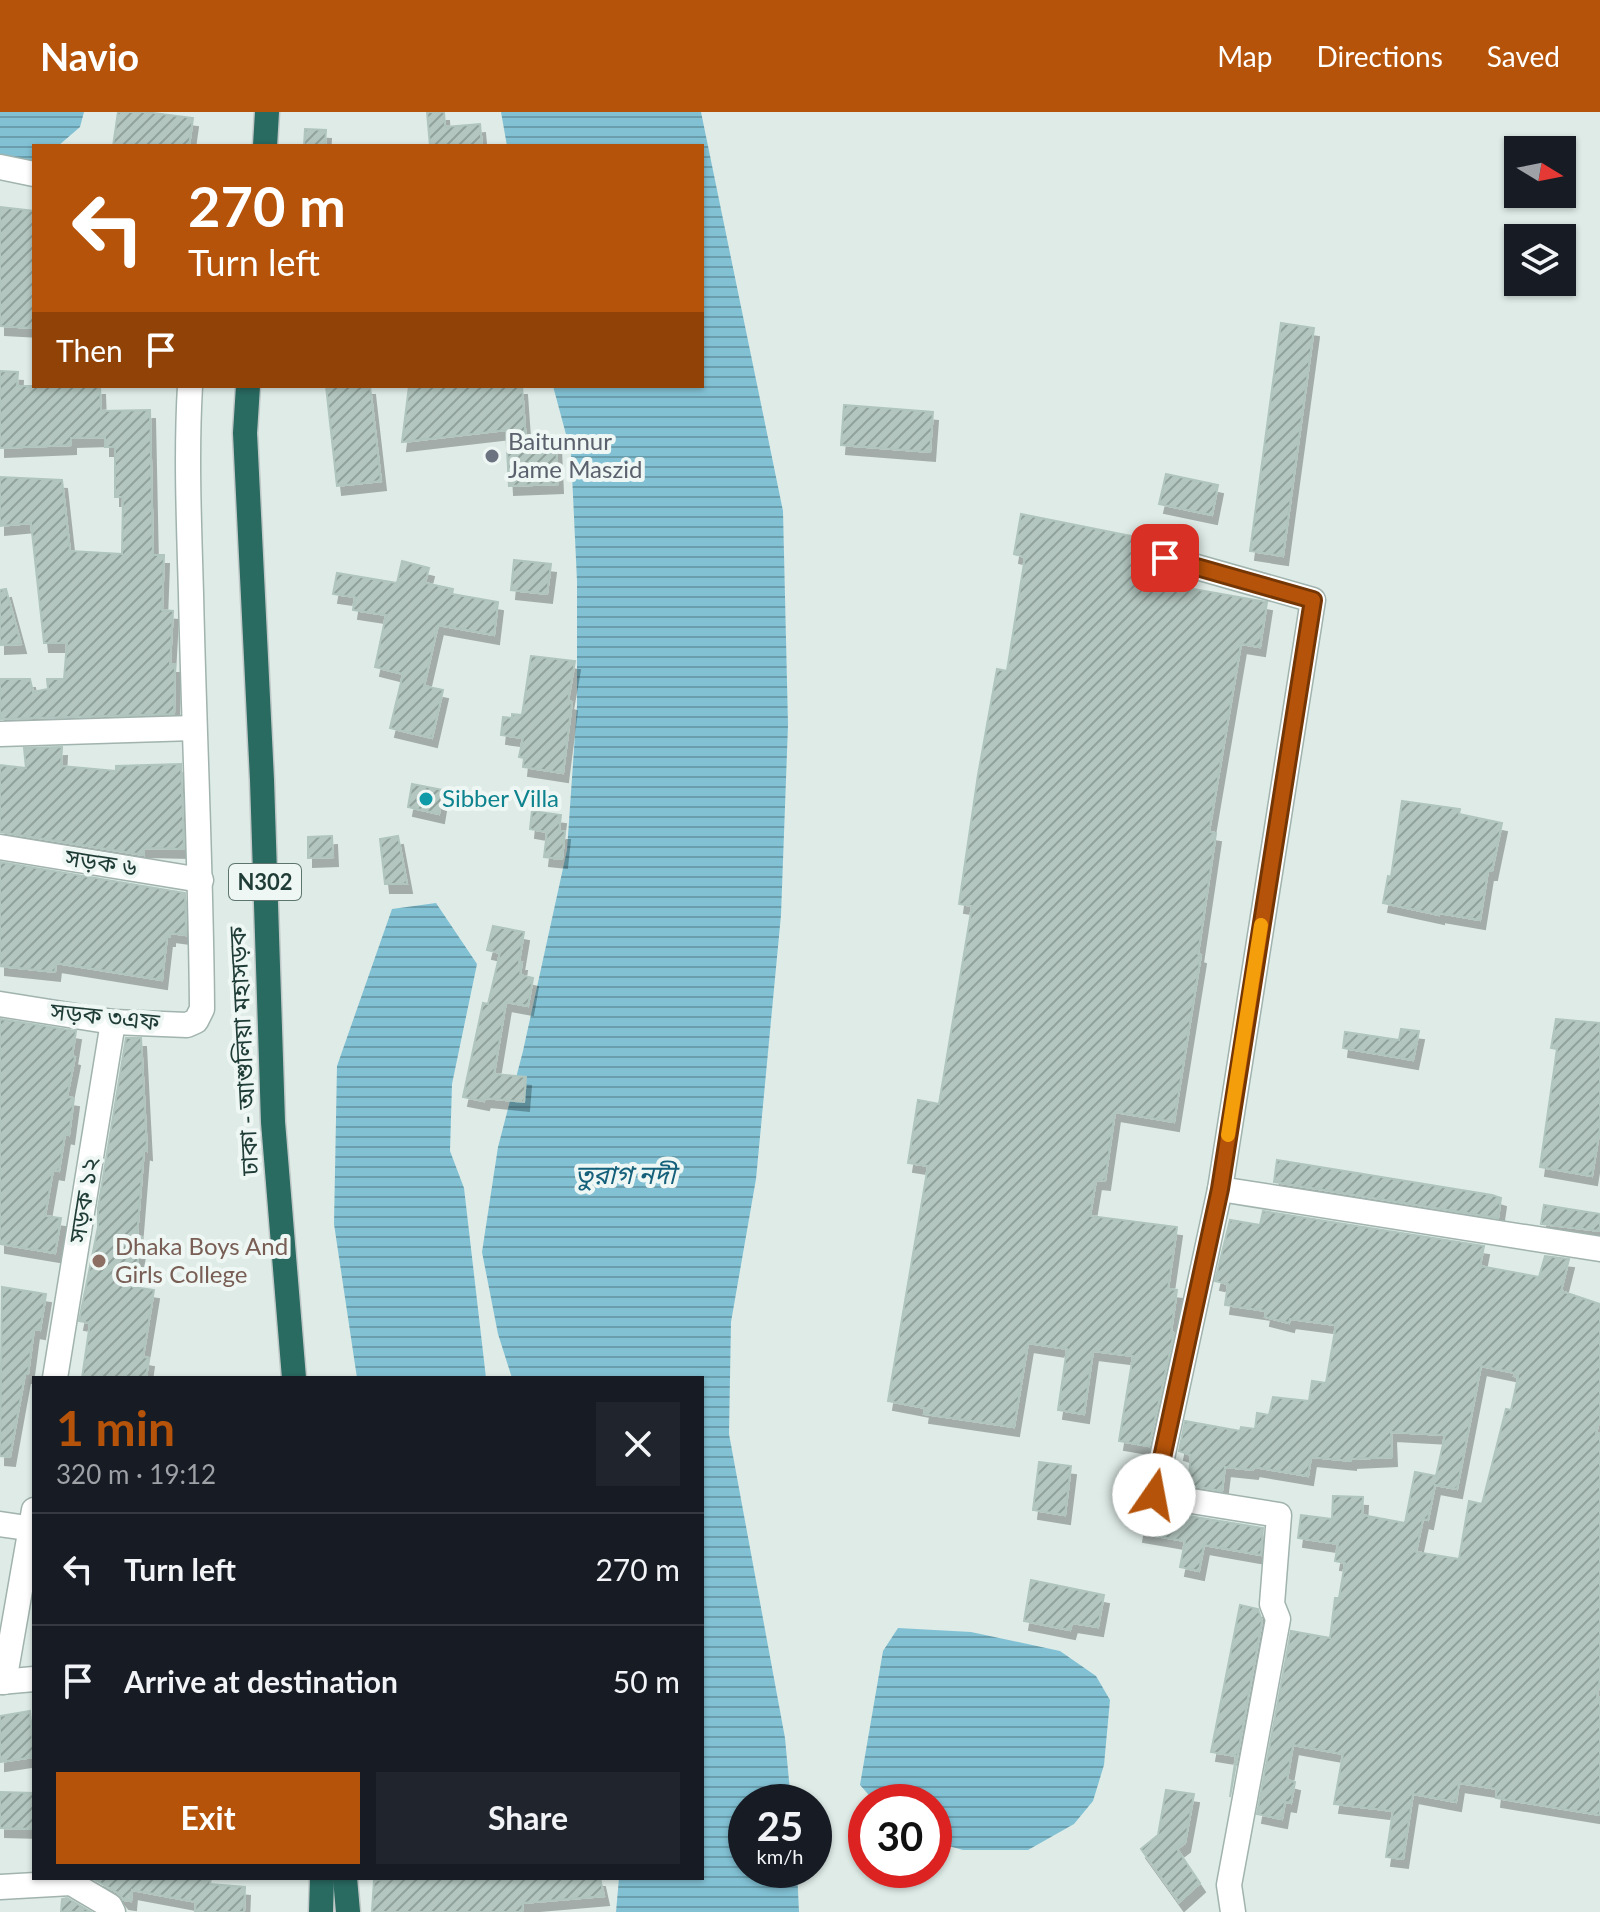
<!DOCTYPE html>
<meta charset="utf-8">
<style>
body{margin:0;font-family:Lato,"Noto Sans Bengali",sans-serif;background:#20242c;color:#f1f3f6;height:100vh;display:flex;flex-direction:column;font-size:30px;white-space:nowrap}
*{box-sizing:border-box;margin:0}
p{font-size:26px;color:#9ea1a6}
.icon{flex:none;width:44px;height:44px;fill:none;stroke:currentColor;stroke-width:2;stroke-linecap:round;stroke-linejoin:round}
.map{position:relative;flex:1;overflow:hidden}
.drawer{position:absolute;left:32px;top:1264px;width:672px;height:504px;display:flex;flex-direction:column;background:#171b24;border-radius:0px;box-shadow:0 2px 6px #0004}
.drawer>*{flex:none}
.guide{position:absolute;left:32px;top:32px;width:672px;height:244px;border-radius:0px;box-shadow:0 2px 6px #0004;background:#b45309;color:#fff;overflow:hidden}
.needle{width:52px;rotate:100deg}
.fabs{position:absolute;left:1504px;top:24px;display:grid;gap:16px}
.fabs a{display:grid;place-items:center;width:72px;height:72px;border-radius:0px;background:#171b24;box-shadow:0 2px 6px #0004;font-size:40px}
.speed{position:absolute;left:728px;top:1672px;display:flex;gap:16px;font-size:40px;font-weight:700;text-align:center}
.speed>*{display:grid;place-content:center;width:104px;height:104px;border-radius:50%;background:#171b24;box-shadow:0 2px 6px #0004;line-height:1}
.speed small{font-size:20px;font-weight:400}
.speed .limit{border:12px solid #d22;background:#fff;color:#111}
.pin{position:absolute;display:grid;place-items:center;width:68px;height:68px;color:#fff;margin:-34px;border-radius:16px;box-shadow:0 4px 12px #0006}
.me{position:absolute;width:88px;margin:-44px;rotate:12deg;stroke-linejoin:round;filter:drop-shadow(0 0 6px #0008)}
.turn{display:flex;align-items:center;gap:28px;height:168px;padding:0 24px;font-size:36px}
.turn .icon{width:104px;height:104px;stroke-width:2.5}
.turn b{display:block;font-size:56px;line-height:68px}
.then{display:flex;align-items:center;height:76px;padding:0 24px;background:#0003;gap:16px;font-size:30px}
.round{display:grid;place-items:center;flex:none;width:84px;height:84px;border-radius:0px;background:#20242c}
.summary{display:flex;align-items:center;justify-content:space-between;height:136px;padding:0 24px}
h1{font-size:48px;font-weight:700;line-height:60px;color:#b45309}
.cta{display:flex;gap:16px;margin-top:auto;padding:16px 24px}
.cta a{flex:1;height:92px;border-radius:0px;background:#b45309;color:#fff;font-size:32px;font-weight:700;line-height:92px;text-align:center}
.cta a+a{background:#20242c;color:#f1f3f6}
ul{padding:0;list-style:none}
li{display:flex;align-items:center;gap:24px;height:112px;padding:0 24px;border-top:2px solid #363941}
li div{flex:1}
li b{display:block;font-size:30px}
li em{font-style:normal}
header{display:flex;align-items:center;gap:48px;box-sizing:border-box;height:112px;padding:0 40px;background:#b45309;color:#fff}
header strong{font-size:38px}
nav{display:flex;gap:44px;margin-inline-start:auto;font-size:28px}
.map>svg:first-child{display:block}
</style>
<header>
<strong>Navio</strong>
<nav><a>Map</a><a>Directions</a><a>Saved</a></nav>
</header>
<div class="map">
<svg width="1600" height="1800" viewBox="0 0 1600 1800">
<defs>
<pattern id="water-rules" width="6" height="5" patternUnits="userSpaceOnUse" patternTransform="scale(2)"><rect width="6" height="5" fill="#82c1d4"/><path d="M0 2.5h6" fill="none" stroke="#6a9ead"/></pattern>
<pattern id="building-hatch" width="6" height="6" patternUnits="userSpaceOnUse" patternTransform="scale(2)"><rect width="6" height="6" fill="#b3c6bf"/><path d="M-1 1l2-2M0 6l6-6M5 7l2-2" fill="none" stroke="#91a29c"/></pattern>
<filter id="shadow"><feDropShadow dx="5" dy="9" stdDeviation="0" flood-color="#0004"/></filter>
</defs>
<rect width="100%" height="100%" fill="#deebe6"/>
<g fill="url(#water-rules)">
<polygon points="0,0 84,0 80,15 58,34 34,34 34,48 12,54 0,50"/>
<polygon points="501,0 701,0 783,399 788,613 781,803 756,1067 731,1210 729,1322 785,1626 791,1690 746,1690 746,1758 797,1758 799,1800 616,1800 619,1766 702,1766 702,1266 512,1266 498,1222 482,1140 498,1035 523,939 567,738 577,594 577,469 571,341 553,274 702,274 702,34 507,34"/>
<polygon points="436,791 477,852 452,972 450,1039 464,1076 486,1266 357,1266 334,1112 337,954 392,797"/>
<polygon points="898,1516 971,1520 1060,1539 1096,1564 1110,1588 1104,1653 1093,1689 1074,1712 1028,1738 963,1738 934,1730 934,1690 875,1690 860,1673 883,1539"/>
</g>
<g fill="url(#building-hatch)" stroke="#b0c5be" stroke-width="2" fill-rule="evenodd" filter="url(#shadow)">
<polygon points="118,0 146,0 193,6 189,34 113,34"/>
<polygon points="427,0 444,0 445,15 480,12 482,34 430,34"/>
<polygon points="305,17 326,18 325,34 304,34"/>
<polygon points="0,95 34,99 34,216 0,214"/>
<polygon points="1281,211 1314,216 1283,444 1250,439"/>
<polygon points="0,259 18,260 17,274 100,274 101,299 150,298 153,443 164,443 162,498 173,499 170,552 175,552 174,602 0,607 0,567 30,567 33,580 48,577 47,567 64,567 67,531 44,531 31,411 0,414 0,365 62,368 70,439 122,442 123,385 115,385 115,335 105,335 105,325 71,326 71,333 0,336"/>
<polygon points="326,274 370,274 381,369 337,374"/>
<polygon points="409,274 522,274 526,330 556,329 558,372 509,374 506,318 402,330"/>
<polygon points="844,293 933,300 930,340 841,333"/>
<polygon points="1166,362 1218,373 1212,403 1159,392"/>
<polygon points="1021,402 1156,429 1150,443 1152,452 1148,469 1267,490 1260,535 1241,532 1209,720 1216,721 1198,842 1201,843 1174,1010 1115,1000 1105,1069 1096,1068 1090,1104 1177,1115 1168,1177 1177,1178 1171,1220 1174,1221 1149,1334 1119,1329 1133,1244 1093,1239 1084,1302 1058,1298 1067,1237 1028,1231 1014,1315 924,1302 925,1296 888,1289 928,1054 908,1051 918,988 939,992 972,794 959,792 978,663 997,557 1007,559 1025,445 1014,442"/>
<polygon points="514,448 551,452 547,482 511,478"/>
<polygon points="402,449 429,456 425,471 453,477 452,482 498,490 494,523 438,513 424,574 443,578 432,626 390,616 403,562 375,555 386,503 353,498 355,485 333,482 337,461 397,471"/>
<polygon points="6,477 21,532 0,533 0,478"/>
<polygon points="531,544 575,549 568,589 572,590 563,661 523,655 524,646 519,645 523,626 501,623 503,605 512,606 512,602 522,603"/>
<polygon points="62,635 61,654 116,659 116,654 181,652 184,737 144,736 144,743 0,720 0,653 26,656 24,636"/>
<polygon points="412,672 443,678 439,702 408,695"/>
<polygon points="1402,689 1460,697 1459,702 1502,711 1492,759 1488,759 1480,808 1439,801 1439,803 1383,791 1388,764 1391,765"/>
<polygon points="532,699 561,703 559,719 565,719 562,747 544,745 547,720 530,717"/>
<polygon points="332,724 333,745 308,746 308,725"/>
<polygon points="398,724 407,772 385,772 380,727"/>
<polygon points="0,750 185,781 186,823 170,821 170,825 167,825 162,868 56,851 55,860 0,854"/>
<polygon points="493,814 524,820 519,850 522,850 520,863 533,866 528,894 506,890 494,962 526,965 524,990 485,986 484,989 463,985 483,891 488,892 500,841 487,838"/>
<polygon points="0,907 76,919 72,944 75,945 67,985 74,986 69,1023 65,1022 59,1059 53,1058 45,1104 61,1106 55,1141 0,1132"/>
<polygon points="1556,907 1600,911 1600,1016 1592,1064 1540,1055 1557,937 1551,936"/>
<polygon points="1401,917 1419,919 1413,948 1343,936 1345,920 1399,928"/>
<polygon points="126,926 141,926 147,1039 144,1038 137,1124 142,1125 133,1175 154,1178 143,1245 149,1246 146,1266 82,1266 90,1211 79,1209 98,1115 98,1096"/>
<polygon points="1277,1048 1492,1083 1501,1086 1498,1106 1274,1070"/>
<polygon points="1544,1093 1600,1102 1600,1119 1541,1112"/>
<path d="M1263,1099L1484,1134L1480,1154L1539,1165L1545,1144L1569,1147L1561,1179L1600,1192V1306L1596,1321L1600,1322V1566L1597,1585L1600,1586V1703L1496,1686L1497,1677L1459,1671L1456,1690L1413,1682L1403,1747L1386,1745L1393,1699L1334,1692L1343,1642L1293,1633L1287,1668L1295,1670L1291,1691L1285,1690L1282,1707L1257,1702L1291,1519L1330,1526L1335,1486H1339L1345,1451L1335,1449L1338,1432L1298,1426L1301,1403L1332,1407L1333,1384L1363,1385L1362,1403L1405,1411L1415,1360L1436,1364L1445,1323L1391,1320L1392,1345L1351,1347V1349L1311,1345L1308,1364L1254,1355L1253,1358L1225,1355L1222,1379L1188,1373L1191,1343L1179,1339L1185,1309L1240,1319L1241,1315L1255,1317L1257,1301L1269,1303L1273,1285L1309,1289L1312,1269L1326,1271L1336,1213L1290,1207L1289,1211L1265,1205L1266,1199L1225,1193L1228,1172L1215,1169L1230,1108L1260,1113ZM1481,1254L1515,1261L1514,1264L1518,1265L1511,1298L1506,1297L1482,1392L1469,1389L1459,1447L1416,1440L1423,1407L1428,1408L1435,1373L1457,1377Z"/>
<polygon points="2,1175 46,1182 40,1218 34,1217 28,1262 25,1262 10,1345 0,1344"/>
<polygon points="1039,1350 1071,1354 1065,1403 1033,1398"/>
<polygon points="1143,1393 1152,1398 1263,1416 1261,1443 1204,1433 1199,1459 1180,1455 1185,1429 1138,1421"/>
<polygon points="1031,1468 1104,1483 1098,1515 1072,1511 1070,1518 1024,1509"/>
<polygon points="1240,1493 1258,1497 1262,1509 1230,1685 1236,1644 1211,1640"/>
<polygon points="30,1599 34,1645 0,1650 0,1604"/>
<polygon points="1166,1678 1194,1682 1185,1731 1177,1737 1200,1771 1179,1790 1141,1737 1158,1723"/>
<polygon points="0,1680 34,1681 34,1717 0,1716"/>
<polygon points="92,1766 211,1766 210,1772 245,1775 244,1800 195,1800 196,1790 132,1778 131,1789 124,1788 118,1781"/>
<polygon points="414,1766 600,1766 604,1784 523,1791 522,1800 372,1800 374,1768"/>
<polygon points="67,1786 91,1800 61,1800 62,1787"/>
</g>
<g fill="none" stroke-linecap="round" stroke-linejoin="round">
<g stroke="#a1b3ae" stroke-width="27">
<g id="minor">
<polyline points="0,55 34,62"/>
<polyline points="1165,446 1313,488 1220,1077 1600,1137"/>
<polyline points="0,622 194,616"/>
<polyline points="0,735 201,768"/>
<path d="M0,892L113,910L187,913L196,909L202,897C201,759 194,620 191,482C189,412 186,343 190,274"/>
<polyline points="1220,1077 1154,1383 1279,1403 1272,1492 1278,1507 1229,1773 1233,1800"/>
<polyline points="55,1266 113,910"/>
<polyline points="0,1412 34,1417"/>
<polyline points="0,1570 34,1567"/>
<polyline points="4,1570 34,1398"/>
<polyline points="0,1775 71,1771 110,1794 113,1800"/>
</g>
</g>
<g stroke="#c0c8c7" stroke-width="27">
<g id="highway">
<polyline points="265,34 267,0"/>
<polyline points="248,274 245,321 262,668 273,1010 294,1266"/>
<polyline points="345,1766 348,1800"/>
<polyline points="321,1800 322,1766"/>
</g>
</g>
<use href="#minor" stroke="#fff" stroke-width="24"/>
<use href="#highway" stroke="#296a61" stroke-width="24"/>
</g>
<g fill="none" stroke-linecap="round" stroke-linejoin="round">
<g stroke="#753606" stroke-width="20">
<polyline id="route" points="1154,1383 1220,1077 1313,488 1165,446"/>
</g>
<use href="#route" stroke="#b45309" stroke-width="14"/>
<polyline stroke="#f59e0b" stroke-width="14" points="1228,1023 1261,813"/>
</g>
<circle fill="#6b7280" stroke="#eff7f4" stroke-width="3" cx="492" cy="344" r="8"/>
<circle fill="#0f9aa8" stroke="#eff7f4" stroke-width="3" cx="426" cy="687" r="8"/>
<circle fill="#8d6e63" stroke="#eff7f4" stroke-width="3" cx="99" cy="1149" r="8"/>
<g text-anchor="middle" stroke-width="8" stroke-linejoin="round" paint-order="stroke">
<rect fill="#eff7f4" stroke="#5d746f" stroke-width="2" x="229" y="752" width="72" height="36" rx="6"/>
<g font-size="22" font-weight="bold" fill="#1f3c36">
<text x="265" y="778">N302</text>
</g>
<g font-size="24" fill="#5b616d" stroke="#eff7f4" text-anchor="start">
<text x="508" y="338">Baitunnur<tspan x="508" dy="28">Jame Maszid</tspan></text>
</g>
<g font-size="24" fill="#0d838f" stroke="#eff7f4" text-anchor="start">
<text x="442" y="695">Sibber Villa</text>
</g>
<g font-size="24" fill="#1f3c36" stroke="#eff7f4">
<text transform="translate(101 751) rotate(9)" y="8">সড়ক ৬</text>
<text transform="translate(105 905) rotate(6)" y="8">সড়ক ৩এফ</text>
<text transform="translate(244 939) rotate(-93)" y="8">ঢাকা - আশুলিয়া মহাসড়ক</text>
<text transform="translate(84 1088) rotate(-81)" y="8">সড়ক ১২</text>
</g>
<g font-size="24" fill="#785e54" stroke="#eff7f4" text-anchor="start">
<text x="115" y="1143">Dhaka Boys And<tspan x="115" dy="28">Girls College</tspan></text>
</g>
<g font-size="26" font-style="italic" fill="#15617b" stroke="#eff7f4">
<text x="625" y="1072">তুরাগ নদী</text>
</g>
</g>
</svg>
<div class="fabs">
<a><svg class="needle" viewBox="-14 -14 28 28"><path d="M0-13l5 13h-10z" fill="#e53935"/><path d="M0 13l5-13h-10z" fill="#9ea1a6"/></svg></a>
<a><svg class="icon" aria-label="layers" viewBox="0 0 24 24"><path d="M12 4l9 5-9 5-9-5zM3 14l9 5 9-5"/></svg></a>
</div>
<div class="speed"><div>25<small>km/h</small></div><div class="limit">30</div></div>
<div class="pin" style="left:1165px;top:446px;background:#d93025"><svg class="icon" aria-label="arrive" viewBox="0 0 24 24"><path d="M6 21V4h12l-3 4 3 4H6"/></svg></div>
<svg class="me" style="left:1154px;top:1383px" viewBox="-20 -20 40 40"><circle r="19" fill="#fff"/><path d="M0-13L10 11 0 6-10 11z" fill="#b45309"/></svg>
<div class="guide">
<div class="turn"><svg class="icon" aria-label="left" viewBox="0 0 24 24"><path d="M17 20v-9H6M10 6l-5 5 5 5"/></svg><div><b>270 m</b>Turn left</div></div>
<div class="then">Then<svg class="icon" aria-label="arrive" viewBox="0 0 24 24"><path d="M6 21V4h12l-3 4 3 4H6"/></svg></div>
</div>
<section class="drawer">
<div class="summary"><div><h1>1 min</h1><p>320 m · 19:12</p></div><a class="round"><svg class="icon" aria-label="close" viewBox="0 0 24 24"><path d="M6 6l12 12M18 6L6 18"/></svg></a></div>
<ul>
<li><svg class="icon" aria-label="left" viewBox="0 0 24 24"><path d="M17 20v-9H6M10 6l-5 5 5 5"/></svg><div><b>Turn left</b></div><em>270 m</em></li>
<li><svg class="icon" aria-label="arrive" viewBox="0 0 24 24"><path d="M6 21V4h12l-3 4 3 4H6"/></svg><div><b>Arrive at destination</b></div><em>50 m</em></li>
</ul>
<div class="cta"><a>Exit</a><a>Share</a></div>
</section>
</div>
